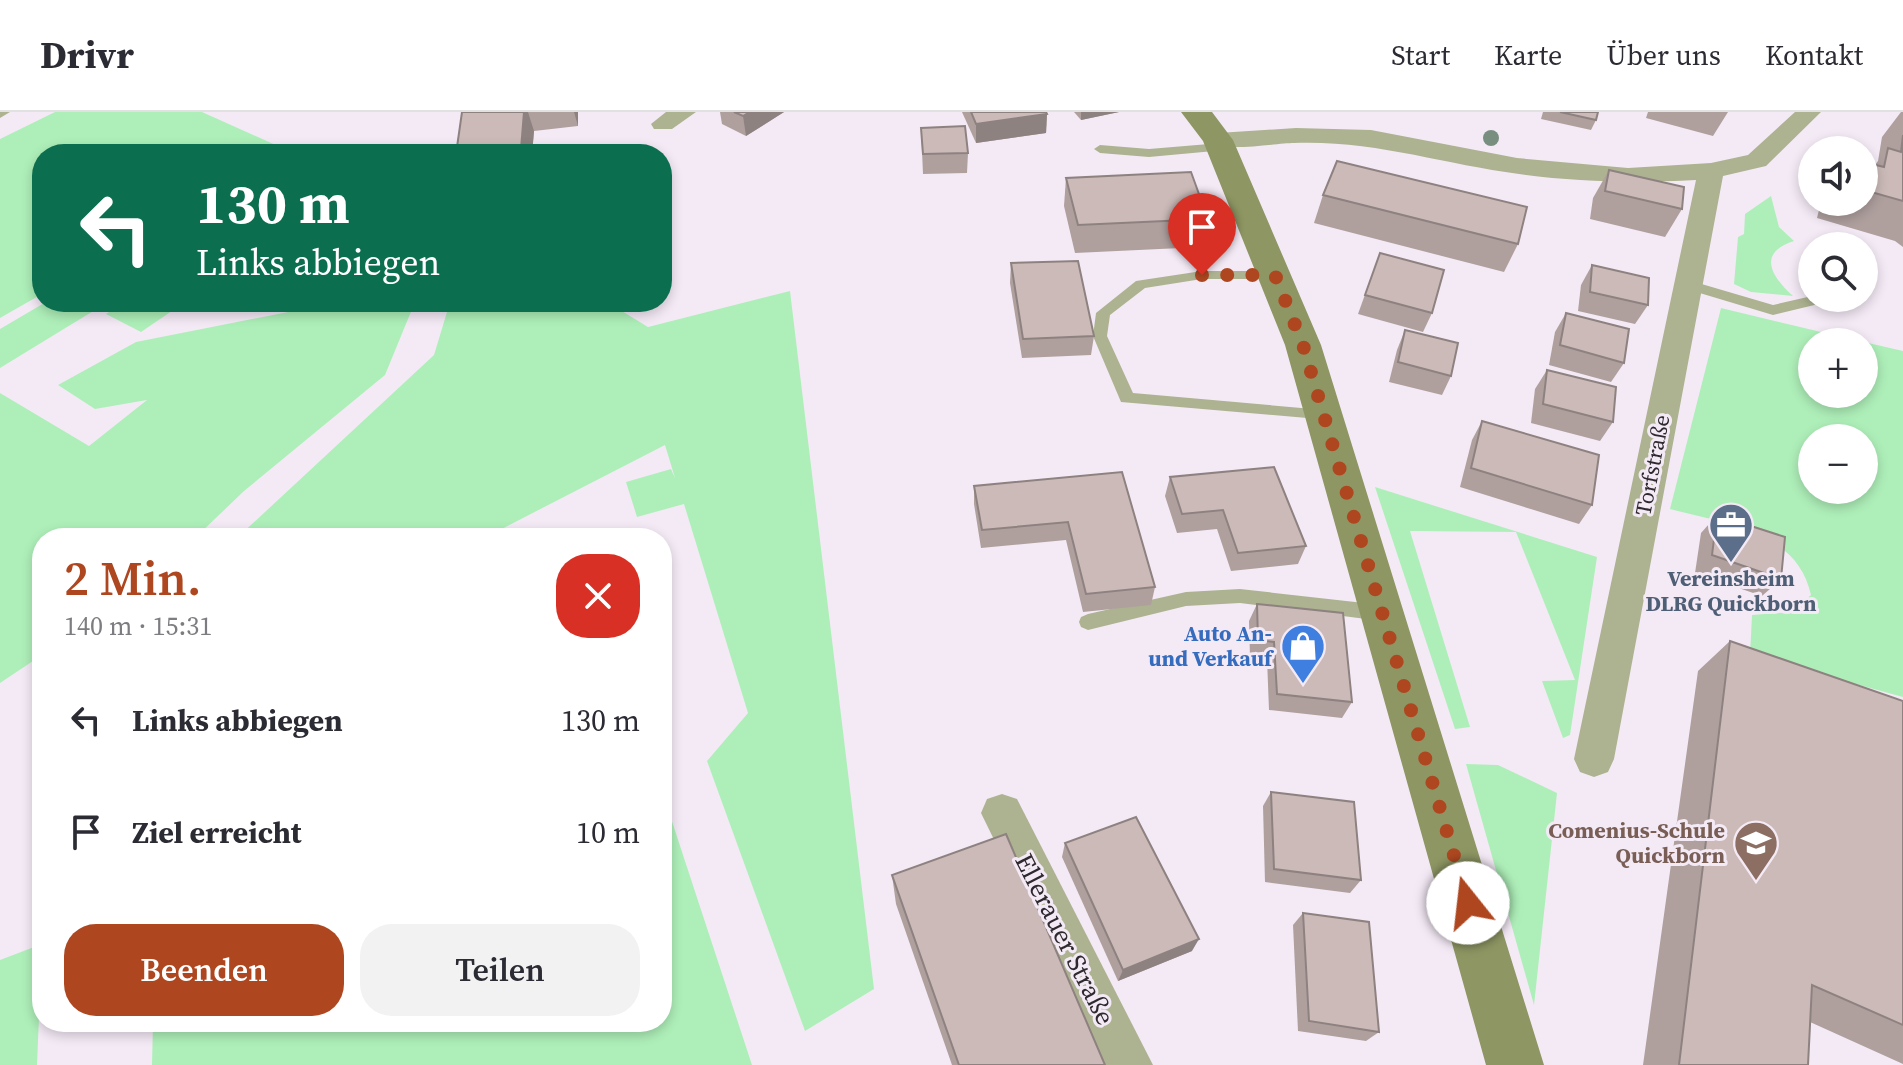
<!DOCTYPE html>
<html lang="de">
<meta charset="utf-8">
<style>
body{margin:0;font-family:"Source Serif 4",serif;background:#f2f2f3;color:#2b2b33;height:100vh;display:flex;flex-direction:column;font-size:30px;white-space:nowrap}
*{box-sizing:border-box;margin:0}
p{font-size:26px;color:#7c7c81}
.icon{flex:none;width:44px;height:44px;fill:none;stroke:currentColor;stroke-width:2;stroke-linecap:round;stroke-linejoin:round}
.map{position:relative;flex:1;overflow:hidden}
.details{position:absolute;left:32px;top:416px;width:640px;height:504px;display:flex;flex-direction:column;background:#fff;border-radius:32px;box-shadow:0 4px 12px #0003}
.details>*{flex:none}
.hud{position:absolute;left:32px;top:32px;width:640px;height:168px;border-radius:32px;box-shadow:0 4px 12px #0003;background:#0b6e4f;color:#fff;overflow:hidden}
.controls{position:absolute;left:1798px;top:24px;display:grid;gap:16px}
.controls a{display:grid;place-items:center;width:80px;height:80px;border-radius:50%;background:#fff;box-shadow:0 4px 12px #0003;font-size:40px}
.pin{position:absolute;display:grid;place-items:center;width:68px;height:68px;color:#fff;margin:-82px -34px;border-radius:50% 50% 50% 0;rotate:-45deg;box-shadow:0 0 8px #0007}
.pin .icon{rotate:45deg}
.me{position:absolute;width:88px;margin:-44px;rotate:344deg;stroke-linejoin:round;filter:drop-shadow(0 0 6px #0008)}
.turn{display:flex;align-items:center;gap:28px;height:168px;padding:0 32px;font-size:36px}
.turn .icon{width:104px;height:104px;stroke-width:2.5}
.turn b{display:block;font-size:56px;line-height:68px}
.round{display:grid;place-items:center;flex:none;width:84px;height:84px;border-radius:32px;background:#f2f2f3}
.summary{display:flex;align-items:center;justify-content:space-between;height:136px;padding:0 32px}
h1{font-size:48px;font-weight:600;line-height:60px;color:#ae4720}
.action{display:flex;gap:16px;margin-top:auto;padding:16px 32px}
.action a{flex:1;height:92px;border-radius:32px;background:#ae4720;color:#fff;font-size:32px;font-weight:600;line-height:92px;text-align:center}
.action a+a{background:#f2f2f3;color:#2b2b33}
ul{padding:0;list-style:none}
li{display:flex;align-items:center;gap:24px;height:112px;padding:0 32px}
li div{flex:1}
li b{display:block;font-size:30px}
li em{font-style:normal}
header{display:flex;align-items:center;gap:48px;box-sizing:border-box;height:112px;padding:0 40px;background:#fff;border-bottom:2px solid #e1e1e2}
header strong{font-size:38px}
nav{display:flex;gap:44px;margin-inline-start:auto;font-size:28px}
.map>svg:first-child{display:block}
</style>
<header>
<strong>Drivr</strong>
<nav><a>Start</a><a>Karte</a><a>Über uns</a><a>Kontakt</a></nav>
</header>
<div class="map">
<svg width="1903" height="953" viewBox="0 0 1903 953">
<rect width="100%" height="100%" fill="#f4eaf6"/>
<g fill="#aeefb9" fill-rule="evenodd">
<polygon points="55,0 202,0 289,39 283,42 42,42 42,182 0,206 0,27"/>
<path d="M1771,84L1779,115L1794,129C1757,141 1771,164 1793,184L1751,180L1734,172L1738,125L1744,122L1745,102Z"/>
<polygon points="790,179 874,877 805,919 707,649 748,601 684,392 637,405 626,370 671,357 675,366 665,333 484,426 237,426 434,243 450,190 607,190 648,215"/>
<polygon points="46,190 108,190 0,256 0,217"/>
<polygon points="125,190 185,190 141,220 106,202"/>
<polygon points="339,190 415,190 385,263 244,379 195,426 42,426 42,543 0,571 0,281 89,334 147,288 95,297 58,273 136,230"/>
<path d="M1721,196L1863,230H1812V282H1864V230L1903,239V585L1750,543L1752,503L1791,500L1811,483C1797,418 1725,412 1670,397ZM1812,326H1864V378H1812Z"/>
<polygon points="1375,375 1597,445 1570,623 1563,626 1542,569 1575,568 1516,420 1410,419 1470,615 1455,617"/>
<polygon points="1466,652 1498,653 1557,681 1534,893"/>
<polygon points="662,679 752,953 152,953 153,910 662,910"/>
<polygon points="42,832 37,953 0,953 0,848"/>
</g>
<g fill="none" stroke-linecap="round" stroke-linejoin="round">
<g fill="#adb391" fill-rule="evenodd">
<polygon points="0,0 10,0 0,6"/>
<polygon points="1221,31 1227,35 1225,38 1149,45 1100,41 1094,37 1100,33 1149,37"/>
<polygon points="1202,159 1275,159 1282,163 1275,167 1202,167 1145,176 1110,203 1107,224 1133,281 1324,298 1330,300 1332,304 1330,308 1121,290 1093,224 1096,201 1136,169"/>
<polygon points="1688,168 1773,193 1812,184 1833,186 1831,189 1773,203 1683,176 1681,173"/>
<polygon points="1240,477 1382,493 1388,496 1391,501 1388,506 1382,509 1240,491 1186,494 1088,518 1081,515 1079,510 1081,505 1088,502 1186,480"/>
</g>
<g fill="#adb391" fill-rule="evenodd">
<polygon points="666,0 696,0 672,17 654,17 651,12"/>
<path d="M1795,0H1821L1766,54L1723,64L1614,647L1608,660L1594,665L1580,660L1574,647L1696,68C1636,71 1578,70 1519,62C1442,52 1374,28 1294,31C1276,31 1215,42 1206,28L1218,21L1296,16L1371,18L1517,46L1628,56L1711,51L1748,43Z"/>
<polygon points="1002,682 1017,687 1153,953 1104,953 981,701 987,687"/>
</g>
<polygon fill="#8e9663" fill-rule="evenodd" points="1181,0 1212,0 1233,28 1321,233 1544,953 1486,953 1285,233 1203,29"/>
</g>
<circle fill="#788f80" cx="1491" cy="26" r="8"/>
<g fill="#afa09e">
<polygon points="462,0 578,0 578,14 534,19 532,42 456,42"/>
<polygon points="720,0 784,0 746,24 722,12"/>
<polygon points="962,0 1046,0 1047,2 1046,21 976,31"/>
<polygon points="1074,0 1119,0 1081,8"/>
<polygon points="1543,0 1598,0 1596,8 1591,18 1541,7"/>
<polygon points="1648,0 1728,0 1713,24 1646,6"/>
<polygon points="1901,0 1903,0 1903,135 1895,129 1817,106 1821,90 1864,90 1864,50 1875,53 1878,49 1882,25"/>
<polygon points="921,16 968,41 967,61 923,62"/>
<polygon points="1609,58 1682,97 1665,125 1590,107 1593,86"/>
<polygon points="1066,66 1208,107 1202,135 1075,141 1064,94"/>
<polygon points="1323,83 1518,132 1504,160 1314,111"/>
<polygon points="1380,141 1432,201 1423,220 1358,202"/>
<polygon points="1011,151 1094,224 1091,243 1022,246 1010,171"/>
<polygon points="1592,153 1648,193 1635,212 1578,199 1581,173"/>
<polygon points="1566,201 1624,251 1611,270 1549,253 1555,220"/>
<polygon points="1405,218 1451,264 1442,283 1389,270 1397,238"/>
<polygon points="1547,258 1613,310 1600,329 1531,311 1535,277"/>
<polygon points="1482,309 1592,393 1579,412 1460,375 1472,328"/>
<polygon points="1122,360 1155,475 1151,493 1083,500 1066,428 981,436 974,392 974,374"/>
<polygon points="1170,365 1306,434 1298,452 1231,459 1217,417 1177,421 1165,384"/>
<polygon points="1717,403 1781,467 1762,484 1695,461 1701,421"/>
<polygon points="1257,492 1352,590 1342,606 1269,598 1267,547 1250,545 1249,509"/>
<polygon points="1730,529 1903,589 1903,952 1810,910 1808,953 1643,953 1698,559"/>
<polygon points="1271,680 1361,768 1350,781 1265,770 1263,694"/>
<polygon points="1065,731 1192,839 1118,869 1062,745"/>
<polygon points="892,763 1105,953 952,953 896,792"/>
<polygon points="1303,801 1379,920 1366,929 1298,919 1293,813"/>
</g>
<g fill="#8e8281">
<polygon points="524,0 528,0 534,19 532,42 523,42 521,37"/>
<polygon points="574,0 578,0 578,14"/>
<polygon points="750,0 784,0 746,24 743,4"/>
<polygon points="1081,0 1119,0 1081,8"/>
<polygon points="1047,2 1046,21 976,31 976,12"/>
<polygon points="662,70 666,85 662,87"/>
<polygon points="1199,827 1192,839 1118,869 1123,858"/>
</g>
<g fill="#cbbab8" stroke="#8e8281" stroke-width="2">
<polygon points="462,0 524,0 521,37 476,42 456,42"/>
<polygon points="734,0 750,0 743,4"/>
<polygon points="971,0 1046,0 1047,2 976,12"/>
<polygon points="1560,0 1598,0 1596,8"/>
<polygon points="965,14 968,41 923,42 921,16"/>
<polygon points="1903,23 1903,89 1864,78 1864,50 1884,55 1888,36 1901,40"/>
<polygon points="1337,49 1527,95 1518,132 1323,83"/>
<polygon points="1609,58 1684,75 1682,97 1605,79"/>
<polygon points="1191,60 1208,107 1078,113 1066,66"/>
<polygon points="1380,141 1444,158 1432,201 1365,183"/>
<polygon points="1078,149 1094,224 1023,227 1011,151"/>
<polygon points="1592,153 1649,166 1648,193 1590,180"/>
<polygon points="1566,201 1629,217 1624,251 1560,233"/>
<polygon points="1405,218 1458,231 1451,264 1398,250"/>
<polygon points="1547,258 1616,275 1613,310 1543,292"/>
<polygon points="1482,309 1599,343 1592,393 1471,356"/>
<polygon points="1274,355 1306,434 1238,441 1223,398 1182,402 1170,365"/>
<polygon points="1122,360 1155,475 1086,482 1068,410 982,418 974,374"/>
<polygon points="1717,403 1785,425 1781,467 1712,443"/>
<polygon points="1257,492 1343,501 1352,590 1277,582 1274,530 1258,528"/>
<polygon points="1730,529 1903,589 1903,913 1812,873 1808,953 1679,953"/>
<polygon points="1271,680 1354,690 1361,768 1274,757"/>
<polygon points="1136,705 1199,827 1123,858 1065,731"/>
<polygon points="1006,722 1105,953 959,953 892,763"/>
<polygon points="1303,801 1369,810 1379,920 1309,909"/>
</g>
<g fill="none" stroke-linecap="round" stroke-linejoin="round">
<polyline stroke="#ae4720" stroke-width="14" stroke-dasharray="0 25.2" points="1202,163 1275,163 1303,233 1468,791"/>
</g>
<defs>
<g id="office-pin" transform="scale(2.3)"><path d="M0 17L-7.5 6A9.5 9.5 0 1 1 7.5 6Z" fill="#5c6f8a" stroke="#f4eaf6"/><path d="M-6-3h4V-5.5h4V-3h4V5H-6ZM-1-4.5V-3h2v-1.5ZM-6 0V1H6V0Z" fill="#fff"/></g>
<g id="shop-pin" transform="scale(2.3)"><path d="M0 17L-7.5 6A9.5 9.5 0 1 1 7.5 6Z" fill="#3f7fe0" stroke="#f4eaf6"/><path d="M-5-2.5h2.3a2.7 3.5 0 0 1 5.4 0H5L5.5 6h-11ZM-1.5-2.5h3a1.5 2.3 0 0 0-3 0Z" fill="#fff"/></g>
<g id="school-pin" transform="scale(2.3)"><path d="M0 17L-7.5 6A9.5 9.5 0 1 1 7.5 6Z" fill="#8d6e63" stroke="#f4eaf6"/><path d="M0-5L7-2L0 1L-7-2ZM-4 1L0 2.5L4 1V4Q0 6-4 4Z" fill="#fff"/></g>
</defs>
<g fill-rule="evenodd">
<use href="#office-pin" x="1731" y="413"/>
<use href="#shop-pin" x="1303" y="534"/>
<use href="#school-pin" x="1756" y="731"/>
</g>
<g text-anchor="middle" stroke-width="6" stroke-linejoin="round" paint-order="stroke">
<g font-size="22" fill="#2d292e" stroke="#f4eaf6">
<text transform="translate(1652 353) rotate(-79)" y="8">Torfstraße</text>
</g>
<g font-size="22" font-weight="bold" fill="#4e5e75" stroke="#f4eaf6">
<text x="1731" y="474">Vereinsheim<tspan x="1731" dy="25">DLRG Quickborn</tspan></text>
</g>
<g font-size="22" font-weight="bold" fill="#366cbe" stroke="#f4eaf6" text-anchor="end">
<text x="1272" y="529">Auto An-<tspan x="1272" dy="25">und Verkauf</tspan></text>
</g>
<g font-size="22" font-weight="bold" fill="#785e54" stroke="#f4eaf6" text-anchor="end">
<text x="1725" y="726">Comenius-Schule<tspan x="1725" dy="25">Quickborn</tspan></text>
</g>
<g font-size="26" fill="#2d292e" stroke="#f4eaf6">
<text transform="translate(1065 827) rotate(63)" y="9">Ellerauer Straße</text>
</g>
</g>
</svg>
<div class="controls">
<a><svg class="icon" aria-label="sound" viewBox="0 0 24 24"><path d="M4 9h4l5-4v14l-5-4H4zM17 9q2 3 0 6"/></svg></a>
<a><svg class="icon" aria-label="search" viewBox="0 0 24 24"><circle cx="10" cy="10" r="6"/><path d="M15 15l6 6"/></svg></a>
<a>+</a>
<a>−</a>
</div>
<div class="pin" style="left:1202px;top:163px;background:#d93025"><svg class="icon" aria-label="arrive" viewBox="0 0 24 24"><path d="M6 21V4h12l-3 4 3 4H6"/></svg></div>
<svg class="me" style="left:1468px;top:791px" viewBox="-20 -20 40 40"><circle r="19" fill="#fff"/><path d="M0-13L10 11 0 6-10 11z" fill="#ae4720"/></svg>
<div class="hud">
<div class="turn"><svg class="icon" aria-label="left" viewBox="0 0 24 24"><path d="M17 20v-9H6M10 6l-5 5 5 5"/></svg><div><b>130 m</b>Links abbiegen</div></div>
</div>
<section class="details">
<div class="summary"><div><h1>2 Min.</h1><p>140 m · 15:31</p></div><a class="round" style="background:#d93025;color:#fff"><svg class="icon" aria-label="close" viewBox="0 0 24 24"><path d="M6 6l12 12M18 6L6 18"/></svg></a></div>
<ul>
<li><svg class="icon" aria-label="left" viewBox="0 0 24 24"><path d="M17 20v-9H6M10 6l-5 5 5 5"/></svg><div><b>Links abbiegen</b></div><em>130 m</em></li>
<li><svg class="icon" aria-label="arrive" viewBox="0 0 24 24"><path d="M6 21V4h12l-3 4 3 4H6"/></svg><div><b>Ziel erreicht</b></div><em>10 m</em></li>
</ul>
<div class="action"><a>Beenden</a><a>Teilen</a></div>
</section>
</div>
